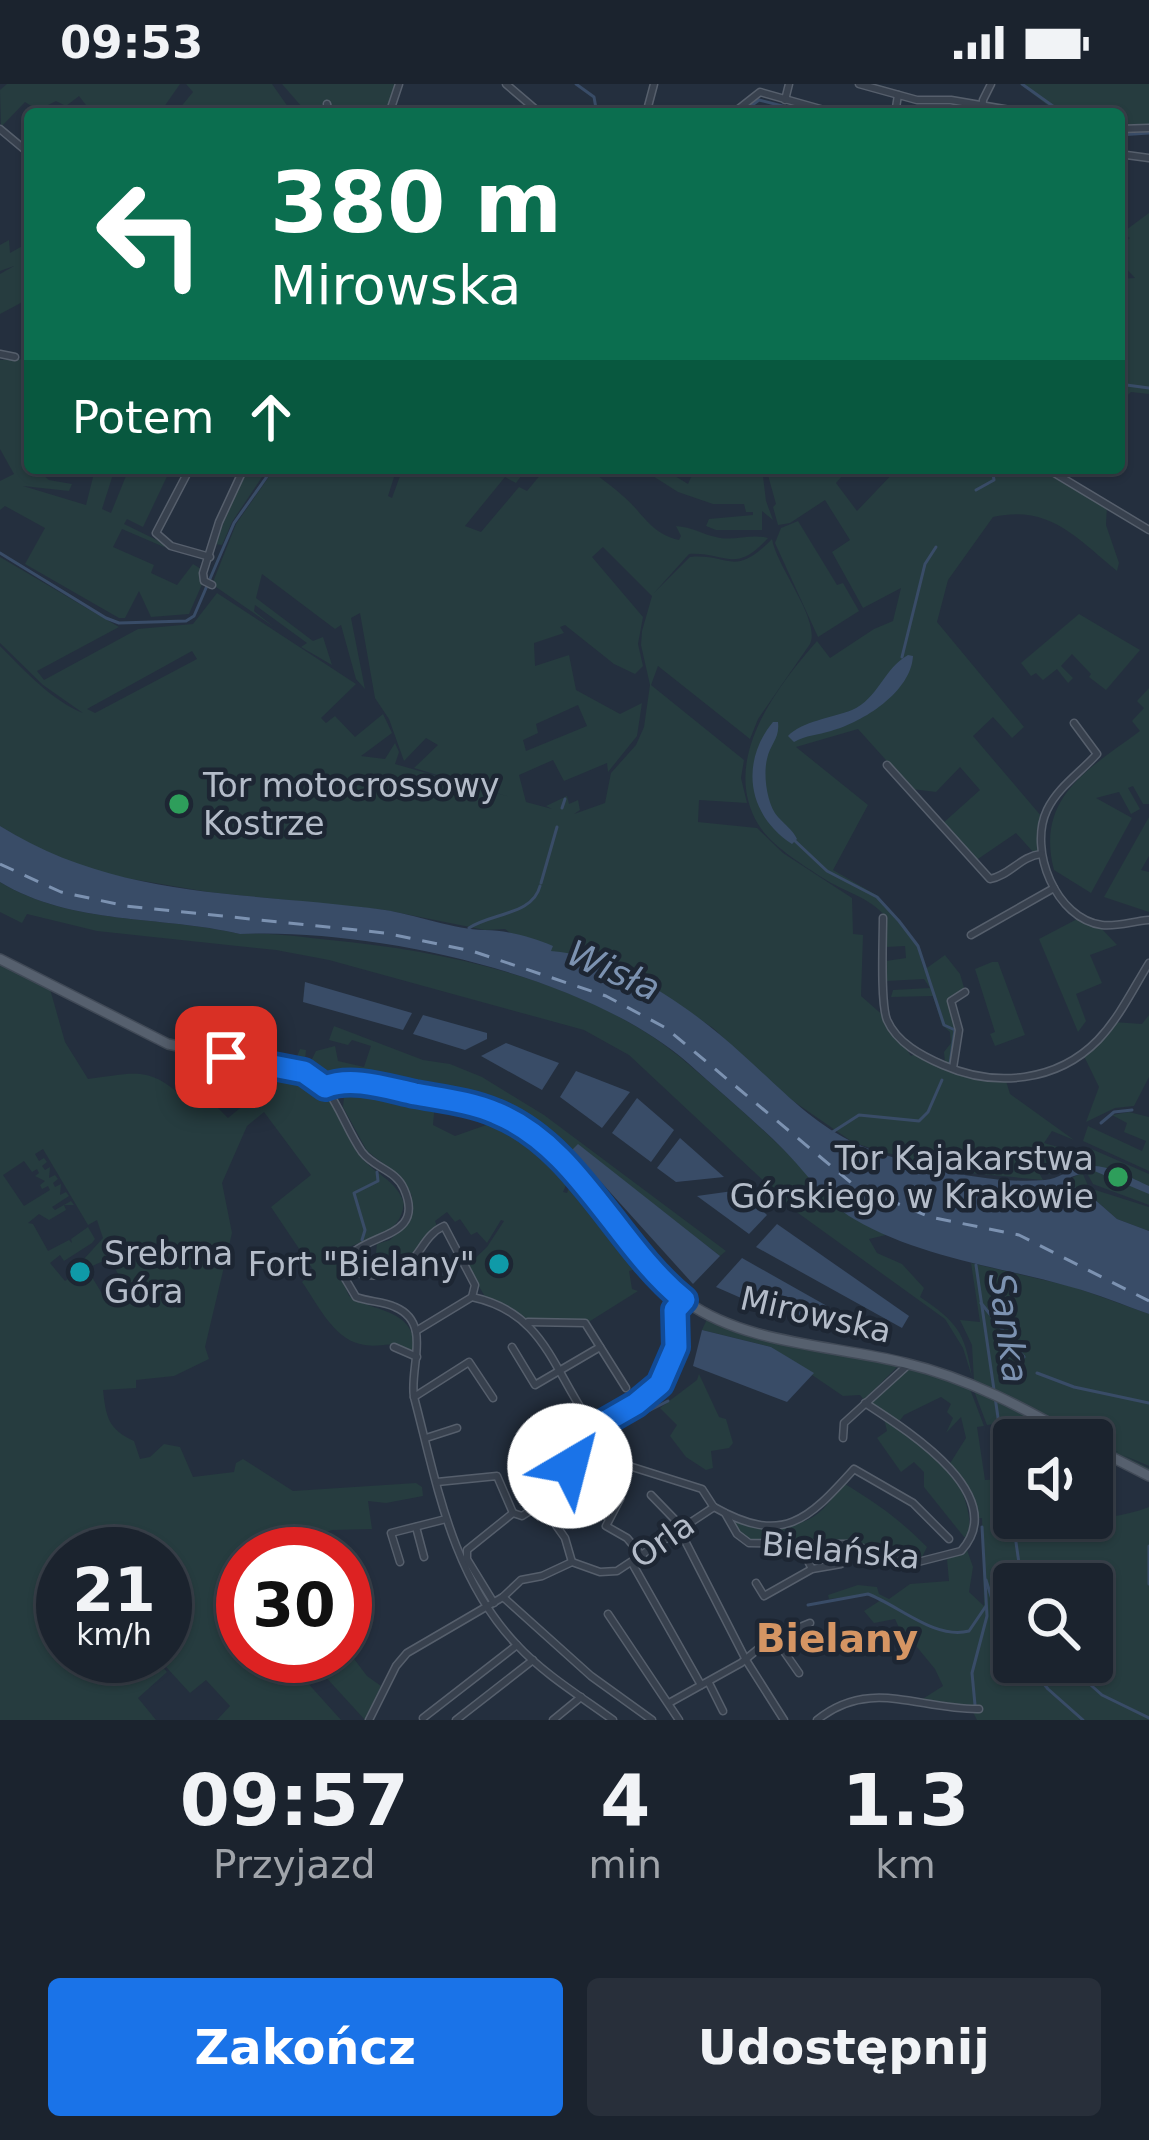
<!DOCTYPE html>
<html lang="pl">
<meta charset="utf-8">
<style>
body{margin:0;font-family:"DejaVu Sans",sans-serif;background:#282f3a;color:#f1f3f6;height:100vh;display:flex;flex-direction:column;font-size:45px;white-space:nowrap}
*{box-sizing:border-box;margin:0}
p{font-size:39px;color:#a0a4aa}
.icon{flex:none;width:66px;height:66px;fill:none;stroke:currentColor;stroke-width:2;stroke-linecap:round;stroke-linejoin:round}
.map{position:relative;height:1636px;overflow:hidden}
.details{display:flex;flex-direction:column;background:#1b232e;flex:1}
.details>*{flex:none}
.hud{position:absolute;left:24px;top:24px;width:1101px;height:366px;border-radius:12px;box-shadow:0 3px 9px #0004,0 0 0 3px #39404a;background:#0b6e4f;color:#fff;overflow:hidden}
.tools{position:absolute;left:993px;top:1335px;display:grid;gap:24px}
.tools a{display:grid;place-items:center;width:120px;height:120px;border-radius:12px;background:#1b232e;box-shadow:0 3px 9px #0004,0 0 0 3px #39404a;font-size:60px}
.speed{position:absolute;left:36px;top:1443px;display:flex;gap:24px;font-size:60px;font-weight:700;text-align:center}
.speed>*{display:grid;place-content:center;width:156px;height:156px;border-radius:50%;background:#1b232e;box-shadow:0 3px 9px #0004,0 0 0 3px #39404a;line-height:1}
.speed small{font-size:30px;font-weight:400}
.speed .limit{border:18px solid #d22;background:#fff;color:#111}
.pin{position:absolute;display:grid;place-items:center;width:102px;height:102px;color:#fff;margin:-51px;border-radius:24px;box-shadow:0 6px 18px #0006}
.me{position:absolute;width:132px;margin:-66px;rotate:37deg;stroke-linejoin:round;filter:drop-shadow(0 0 9px #0008)}
.turn{display:flex;align-items:center;gap:42px;height:252px;padding:0 48px;font-size:54px}
.turn .icon{width:156px;height:156px;stroke-width:2.5}
.turn b{display:block;font-size:84px;line-height:102px}
.then{display:flex;align-items:center;height:114px;padding:0 48px;background:#0003;gap:24px;font-size:45px}
.eta{display:flex;justify-content:space-evenly;align-items:center;height:204px;text-align:center}
.eta b{font-size:72px;font-weight:600;line-height:84px}
.cta{display:flex;gap:24px;margin-top:auto;padding:24px 48px}
.cta a{flex:1;height:138px;border-radius:12px;background:#1a73e8;color:#fff;font-size:48px;font-weight:600;line-height:138px;text-align:center}
.cta a+a{background:#282f3a;color:#f1f3f6}
.status{display:flex;justify-content:space-between;align-items:center;height:84px;padding:0 60px;background:#1b232e;direction:ltr}
.status svg{height:33px;fill:currentColor}
.map>svg:first-child{display:block}
</style>
<div class="status"><b>09:53</b><svg viewBox="0 0 49 12"><path d="M0 12V9h3v3zM5 12V6h3v6zM10 12V3h3v9zM15 12V0h3v12zM26 1h20v11H26zM47 4h2v5h-2z"/></svg></div>
<div class="map">
<svg width="1149" height="1636" viewBox="0 0 1149 1636">
<rect width="100%" height="100%" fill="#242f3e"/>
<g fill="#263c3f" fill-rule="evenodd">
<polygon points="7,0 180,0 159,30 82,30 89,25 79,12 66,22 56,17 38,26 25,18 1,43 0,6"/>
<polygon points="186,0 272,0 293,30 175,30 193,8"/>
<polygon points="282,0 397,0 388,28 380,24 372,30 331,30 329,21 302,23"/>
<polygon points="1020,0 1149,0 1149,41 1119,43 1119,30 1059,30"/>
<polygon points="1149,129 1149,310 1131,308 1119,319 1119,195 1135,194 1119,177 1119,163 1130,154 1122,149"/>
<polygon points="9,156 10,169 26,160 30,167 30,214 0,230 0,190 14,182 0,187 0,161"/>
<polygon points="27,271 30,271 30,384 63,384 61,392 43,391 49,396 72,400 69,407 23,402 86,421 93,393 83,393 85,384 115,384 102,425 111,429 128,387 121,384 171,384 143,443 127,435 124,440 165,460 164,463 122,445 113,463 154,481 151,489 177,501 193,480 201,485 203,498 189,530 151,533 139,507 125,534 119,534 25,480 45,444 5,422 0,426 0,397 14,390 0,365 0,276 26,275"/>
<polygon points="246,384 268,384 232,438 222,461 215,460"/>
<path d="M275,384H397L388,412L392,414L403,384H527L516,399L505,393L465,442L481,448L519,403L527,407L546,384H662L688,400L695,384H734L748,391L762,384L766,417L773,436L762,427V446H716L706,442L709,435L753,431V428H746L744,420H713L678,408L645,387L590,386C601,394 613,403 623,412C644,430 650,449 679,456L681,452L676,442C693,443 701,450 716,453C733,458 750,449 768,454C735,491 726,468 689,470L654,509L690,473C729,469 733,495 772,455C777,484 821,536 810,560L758,635L750,655L658,582L651,601L744,676L741,694L747,719L699,716L698,738L757,744L783,769L852,814L853,850L863,851L861,912L886,934L911,972L915,970L977,995L1006,997L1010,1010L1074,1056L1052,1047L1044,1059L1065,1065L1060,1072L1068,1077L1075,1074L1079,1082L1048,1090L1045,1083H1036L1043,1096L949,1087L854,1059L780,1008L713,944L672,917L608,883L550,867L542,859L516,853L505,845L485,846L385,826L208,808L96,789L39,766L0,742V562C25,587 51,616 83,629L43,601L0,559V473L119,543L37,587L44,596L138,545L193,540L217,509L356,600L321,634L326,639L335,632L355,653L383,630L392,649L361,672L385,675L395,659L399,668L395,680L520,716L414,684L438,661L426,654L404,677L389,635L375,614L360,529L351,534L365,605L356,595L341,541L335,545L262,490L256,514L313,557L323,553L332,581L301,563L307,559L255,521L254,527L274,543L216,503L213,498L236,440ZM603,463L652,512L642,547L641,561L650,601L644,643L636,661L611,689L605,719L574,730L580,726L578,716L569,720L567,712L546,722L552,725L526,718L519,691L553,676L564,697L607,679L608,688L637,652L642,619L620,630L576,606L569,571L535,582L534,559L564,549L560,543L565,541L614,580L635,590L643,582L638,560L643,533L592,473ZM192,567L197,575L95,629L87,625ZM578,621L587,642L526,667L523,656L538,649L536,640Z"/>
<path d="M766,384H849L836,399L857,427L898,384H1040L1107,422L1106,441L1119,479L1117,487C1077,454 1049,420 993,433L948,496L937,538L1024,643L1012,654L993,633L973,652L1042,733L1038,768L1034,769L1016,749L975,777L942,740L980,706L960,683L936,708L912,705L858,645L796,663L868,721L833,786L878,812L916,858L924,886L945,871L960,890L965,907L952,913L958,946L951,983L945,978L944,968L951,959L950,948L942,941L933,912L891,913L893,906L930,904L924,895L886,897V877L906,874L905,862L886,863V833C870,813 844,808 823,794C802,780 771,762 758,740C720,676 776,604 817,557L830,574L874,545L893,537L901,504L863,524L832,468L850,456L825,416L790,439L778,441L773,423L776,420Z"/>
<polygon points="798,437 837,501 843,499 859,527 818,553 775,459 781,444"/>
<polygon points="1079,530 1140,566 1106,606 1089,593 1091,590 1072,570 1061,582 1073,594 1068,599 1057,585 1043,596 1036,589 1031,592 1021,579"/>
<path d="M1149,604V720H1143L1133,702L1128,704L1140,725L1131,730L1119,708L1096,714L1132,734L1091,809L1054,786C1035,713 1089,685 1140,647L1132,637L1144,624L1137,617Z"/>
<polygon points="1149,733 1149,772 1141,786 1149,788 1149,828 1104,813"/>
<path d="M0,798C73,842 160,831 240,850C270,848 300,853 330,856C449,867 595,899 687,979C719,1006 752,1035 782,1064C821,1102 836,1125 886,1151L869,1155L877,1169L902,1180L924,1204L920,1213C957,1238 965,1248 972,1293L963,1264L945,1235L798,1129L629,971L584,946L329,876L276,866L97,847L27,830L22,839L0,828Z"/>
<polygon points="1081,833 1100,843 1117,861 1090,871 1102,899 1076,910 1086,937 1078,948 1039,855"/>
<polygon points="992,878 998,878 1025,951 995,962 990,950 995,948 975,885"/>
<path d="M0,880L50,905L65,958L88,995C137,989 149,981 187,1017L196,1013L216,1022L228,1034L278,993L299,991C336,1006 338,1044 360,1072C376,1092 395,1094 404,1119C400,1153 371,1151 346,1165L337,1184L349,1212C378,1230 415,1224 415,1268C387,1253 383,1266 360,1260C333,1254 317,1219 302,1198L314,1187L271,1123L311,1091L264,1028L247,1042L222,1099L232,1149L205,1263L209,1275L174,1292L136,1296V1304L103,1306C106,1333 108,1345 134,1357L140,1375L150,1373L164,1360L180,1363L193,1393L234,1388L236,1379L243,1375L293,1407L416,1399L422,1403L423,1412L386,1419L368,1417L372,1445L332,1446L312,1454L317,1470H243V1572H345V1563L367,1592L381,1602L365,1636L322,1589L305,1596L341,1636H217L230,1622L206,1596L190,1609L156,1572H165V1470H63V1572H153L167,1588L138,1614L156,1636H0ZM43,1065L88,1141L97,1136L103,1154L84,1175L90,1183L110,1174L130,1214L117,1222L109,1221L84,1180L72,1185L75,1190L65,1197L50,1179L60,1171L64,1177L92,1159L95,1155L88,1143L71,1155L72,1159L69,1156L48,1167L33,1140L28,1139L39,1130L49,1136L66,1126L64,1121H74L71,1117L55,1126L52,1123L69,1112L66,1108L60,1111L61,1100L55,1103L53,1099L58,1095L55,1091L49,1094L50,1083L45,1086L42,1082L47,1078L44,1074L39,1077L35,1070ZM24,1077L32,1088L37,1085L39,1089L35,1092L45,1097L40,1101L42,1105L48,1102L50,1106L24,1122L3,1091Z"/>
<polygon points="1149,931 1149,993 1134,1022 1115,1024 1086,1038 1099,1003 1083,970 1114,938 1142,940"/>
<polygon points="334,942 423,976 450,980 482,993 544,1031 726,1167 720,1172 578,1061 573,1069 643,1156 635,1161 555,1061 518,1033 461,1014 294,980 300,965 306,966 305,976 311,977 316,967 335,962 338,977 364,983 371,962 352,956 348,961 329,956"/>
<polygon points="345,1004 435,1018 433,1041 455,1052 492,1039 506,1046 511,1039 536,1055 570,1092 563,1108 567,1109 572,1095 645,1183 629,1187 632,1205 638,1207 587,1239 527,1236 487,1216 467,1182 487,1163 504,1137 501,1136 487,1159 477,1148 471,1151 460,1135 455,1138 447,1128 435,1137 437,1142 406,1182 381,1189 375,1177 377,1160 390,1156 407,1139 412,1112 402,1094 367,1067 343,1023"/>
<polygon points="1129,1028 1149,1033 1149,1087 1083,1057 1088,1042 1142,1067 1146,1057 1124,1048 1127,1039 1112,1031"/>
<polygon points="1087,1063 1149,1090 1149,1121 1093,1100 1078,1073"/>
<polygon points="1082,1088 1089,1104 1149,1123 1149,1147 1117,1135 1093,1114 1072,1105 1069,1096"/>
<polygon points="971,1179 1074,1203 1149,1230 1149,1382 1123,1371 1149,1384 1149,1389 1102,1365 1105,1363 1118,1368 1063,1341 1100,1359 1099,1363 1011,1315 1062,1340 974,1297 972,1261 960,1236 980,1238"/>
<polygon points="708,1233 899,1281 864,1316 860,1311 843,1312 771,1263 702,1246"/>
<path d="M909,1283L970,1305L984,1342L977,1343L985,1396L1014,1394V1434C1060,1434 1105,1440 1149,1423V1636H977L973,1628L978,1621L960,1624L921,1616L943,1602L935,1585L912,1557L906,1559L895,1535L874,1539L864,1527L881,1516L867,1511L829,1515L828,1511L858,1501L877,1503L879,1510L889,1515L910,1500L949,1497L947,1475L966,1463L973,1483L969,1508L984,1522L982,1434H973L970,1409L949,1381L966,1354L961,1333L946,1349L953,1334L947,1328L951,1320L941,1313L904,1331L898,1339L871,1320ZM1014,1500H1092V1578H1014Z"/>
<polygon points="699,1290 719,1333 726,1335 733,1359 729,1364 711,1367 713,1384 706,1386 686,1373 670,1352 677,1341 660,1324 697,1296"/>
<polygon points="974,1307 1034,1333 1071,1356 1020,1356 1016,1337 987,1341"/>
<path d="M883,1331C931,1364 972,1392 970,1453H964L924,1403V1388L914,1378L901,1388L877,1354L887,1347Z"/>
<path d="M845,1400C878,1420 899,1435 927,1463L921,1475L858,1463L757,1459L743,1454L729,1432C776,1445 814,1452 840,1401Z"/>
</g>
<g fill="#394c67">
<path d="M908,571L913,572C911,608 863,638 831,647C818,651 806,651 794,658L788,652C802,637 832,634 852,626C878,615 884,584 908,571Z"/>
<path d="M773,638H778C780,655 770,660 767,675C763,691 767,721 778,733C786,742 792,745 797,755L792,760C747,731 740,678 773,638Z"/>
<path d="M0,742C120,817 249,807 385,826C411,830 462,847 485,846C506,846 532,853 553,862L551,867C619,872 693,925 742,970C778,1002 812,1040 857,1060C907,1082 991,1101 1045,1096C1058,1095 1068,1086 1080,1083C1103,1077 1129,1093 1149,1102V1110L1092,1086L1071,1093L1069,1100L1093,1114L1117,1135L1149,1147V1230C1123,1221 1098,1210 1071,1203C998,1182 921,1174 854,1135C825,1118 806,1088 783,1065C753,1035 719,1007 688,979C586,890 373,844 240,850C160,831 73,842 0,798Z"/>
<polygon points="305,898 412,929 403,946 303,918"/>
<polygon points="423,931 487,949 487,955 465,966 413,950"/>
<polygon points="506,959 559,979 542,1006 481,972"/>
<polygon points="576,987 630,1008 602,1044 560,1013"/>
<polygon points="637,1014 674,1046 651,1078 612,1049"/>
<polygon points="680,1054 724,1093 676,1098 657,1084"/>
<polygon points="578,1060 720,1172 693,1200 572,1066"/>
<polygon points="740,1106 767,1131 749,1150 697,1112"/>
<polygon points="777,1140 909,1232 902,1244 756,1163"/>
<polygon points="742,1174 873,1248 869,1252 757,1221 716,1203"/>
<polygon points="702,1246 771,1263 814,1289 787,1318 693,1282"/>
</g>
<g fill="none" stroke-linecap="round" stroke-linejoin="round">
<g stroke="#394c67" stroke-width="3">
<polyline points="576,0 594,13 597,30"/>
<polyline points="1022,0 1064,30"/>
<polyline points="740,30 759,16 806,28"/>
<polyline points="1119,51 1149,49"/>
<polyline points="1119,300 1149,304"/>
<polyline points="976,406 994,396 992,384"/>
<polyline points="0,469 106,534 119,539 186,537 194,532 234,439 273,384"/>
<polyline points="902,573 925,480 936,463"/>
<polyline points="562,724 565,715"/>
<polyline points="793,755 827,787 877,813 899,837 918,862 944,941 955,946 950,980"/>
<polyline points="541,799 557,743"/>
<path d="M469,844C491,829 533,831 540,802"/>
<polyline points="1101,1039 1114,1028 1132,1026"/>
<polyline points="831,1049 859,1031 919,1037 928,1028 942,996"/>
<polyline points="1084,1083 1088,1068"/>
<polyline points="362,1156 365,1146 354,1109 378,1097 377,1088"/>
<polyline points="976,1181 1022,1500"/>
<polyline points="981,1219 1024,1273"/>
<polyline points="1037,1289 1074,1303 1149,1319"/>
<polyline points="613,1345 668,1317"/>
<polyline points="595,1355 609,1347"/>
<polyline points="1149,1462 1149,1500"/>
<polyline points="986,1496 995,1525 1014,1560"/>
<path d="M808,1521L868,1510C898,1521 935,1556 969,1547L986,1522"/>
<polyline points="1026,1578 1048,1605 1083,1636"/>
<polyline points="1065,1578 1102,1611 1149,1634"/>
<polyline points="975,1621 972,1589 987,1532 982,1443"/>
</g>
<polyline stroke="#7c92b1" stroke-width="3" stroke-dasharray="15 12" stroke-linecap="butt" points="0,780 61,808 126,822 385,849 472,867 606,912 666,944 855,1102 930,1133 1019,1151 1149,1217"/>
<g stroke="#565f6c" stroke-width="9">
<g id="minor">
<polyline points="506,0 541,30"/>
<polyline points="859,0 917,16 951,16 1033,30"/>
<polyline points="785,16 789,0"/>
<polyline points="327,20 329,30"/>
<polyline points="389,30 399,0"/>
<polyline points="646,30 654,0"/>
<polyline points="732,30 760,8 838,30"/>
<polyline points="895,30 898,11"/>
<polyline points="982,30 983,16 991,0"/>
<polyline points="0,45 30,70"/>
<polyline points="1119,45 1149,44"/>
<polyline points="1119,70 1149,74"/>
<polyline points="0,270 15,273"/>
<polyline points="190,384 156,449 171,462 210,473"/>
<polyline points="1046,384 1149,446"/>
<polyline points="212,501 204,497 203,489 219,438 244,384"/>
<path d="M1074,639L1097,670C1080,689 1058,703 1047,726C1028,766 1056,835 1102,841C1116,843 1134,837 1149,836"/>
<path d="M887,681L990,795C1009,792 1021,772 1041,770"/>
<path d="M883,834C883,856 880,918 887,936C897,959 922,972 943,981C995,1004 1057,998 1098,956C1119,934 1133,905 1149,879"/>
<polyline points="971,851 1054,804"/>
<polyline points="953,984 959,946 951,917 965,908"/>
<path d="M325,1003C340,1023 348,1048 362,1068C374,1084 396,1086 404,1105C430,1164 343,1144 343,1191L356,1213C369,1218 383,1217 395,1223C433,1239 409,1283 414,1313C437,1400 452,1493 517,1561C544,1590 580,1612 613,1636"/>
<path d="M343,1181C355,1190 367,1193 382,1191C421,1187 417,1154 444,1142L475,1201L472,1213"/>
<polyline points="528,1238 585,1239 626,1304"/>
<path d="M416,1247L472,1213C538,1227 550,1275 582,1326"/>
<polyline points="394,1263 417,1273"/>
<polyline points="512,1263 535,1301 600,1263"/>
<polyline points="414,1313 469,1278 493,1314"/>
<polyline points="605,1338 629,1382"/>
<polyline points="426,1354 457,1344"/>
<polyline points="843,1354 844,1339 909,1280"/>
<polyline points="629,1382 620,1415 606,1442 627,1454 643,1473"/>
<polyline points="629,1382 702,1405 713,1422"/>
<polyline points="437,1398 497,1392 513,1429"/>
<polyline points="589,1407 608,1434"/>
<polyline points="651,1411 681,1442"/>
<polyline points="541,1420 565,1454 572,1478"/>
<path d="M714,1423C783,1462 808,1436 854,1385L913,1419L949,1455"/>
<path d="M725,1429L737,1450L749,1459L847,1460L918,1478L961,1467C1012,1411 905,1345 865,1319"/>
<polyline points="416,1443 424,1473"/>
<polyline points="679,1445 746,1576 784,1636"/>
<polyline points="800,1461 812,1485"/>
<polyline points="400,1478 391,1449 446,1435"/>
<polyline points="632,1479 701,1601"/>
<polyline points="756,1499 764,1512 812,1485 841,1480"/>
<polyline points="503,1513 591,1592 652,1636"/>
<polyline points="494,1519 467,1475 467,1466 513,1429 522,1432 541,1420 577,1374 589,1347 636,1320 660,1300 676,1263 674,1228 684,1216"/>
<polyline points="608,1530 679,1636"/>
<polyline points="776,1556 799,1589"/>
<polyline points="709,1599 723,1627"/>
<polyline points="669,1619 741,1579 769,1556 810,1539"/>
<polyline points="423,1634 517,1561"/>
<polyline points="369,1636 396,1582 407,1569 503,1513 521,1496 542,1492 572,1478 600,1488 617,1487 714,1423"/>
<polyline points="456,1636 533,1576"/>
<polyline points="553,1636 581,1613"/>
<path d="M817,1636C870,1593 919,1626 979,1625"/>
</g>
</g>
<g stroke="#414a57" stroke-width="12">
<g id="major">
<path d="M0,875L168,960L305,988L325,1003C351,992 386,1004 414,1010C453,1018 492,1023 526,1045C593,1087 622,1172 687,1218C748,1261 835,1261 905,1279C968,1294 1024,1324 1080,1356"/>
<polyline points="1092,1363 1149,1392"/>
</g>
</g>
<use href="#minor" stroke="#38414e" stroke-width="6"/>
<use href="#major" stroke="#56606e" stroke-width="9"/>
<polyline stroke="#5a6575" stroke-width="3" stroke-dasharray="12 12" stroke-linecap="butt" points="200,970 200,981 221,1022"/>
</g>
<g fill="none" stroke-linecap="round" stroke-linejoin="round">
<g stroke="#114b97" stroke-width="30">
<path id="route" d="M226,973L304,988L325,1003C352,992 387,1004 415,1010C442,1015 471,1018 496,1029C579,1063 616,1161 684,1216L675,1226L676,1263L660,1300L636,1320L589,1347L570,1382"/>
</g>
<use href="#route" stroke="#1a73e8" stroke-width="21"/>
</g>
<g fill="#2e9e5b" stroke="#1d2633" stroke-width="4.5">
<circle cx="179" cy="720" r="12"/>
<circle cx="1118" cy="1093" r="12"/>
</g>
<g fill="#0f9aa8" stroke="#1d2633" stroke-width="4.5">
<circle cx="499" cy="1180" r="12"/>
<circle cx="80" cy="1188" r="12"/>
</g>
<g text-anchor="middle" stroke-width="9" stroke-linejoin="round" paint-order="stroke">
<g font-size="33" fill="#b4bcc9" stroke="#1d2633" text-anchor="start">
<text x="203" y="713">Tor motocrossowy<tspan x="203" dy="38">Kostrze</tspan></text>
<text x="1094" y="1086" text-anchor="end">Tor Kajakarstwa<tspan x="1094" dy="38">Górskiego w Krakowie</tspan></text>
<text x="104" y="1181">Srebrna<tspan x="104" dy="38">Góra</tspan></text>
<text x="475" y="1192" text-anchor="end">Fort "Bielany"</text>
</g>
<g font-size="33" fill="#b4bcc9" stroke="#1d2633">
<text transform="translate(816 1230) rotate(13)" y="12">Mirowska</text>
<text transform="translate(662 1456) rotate(-35)" y="12">Orla</text>
<text transform="translate(841 1466) rotate(5)" y="12">Bielańska</text>
</g>
<g font-size="36" font-style="italic" fill="#7c92b1" stroke="#1d2633">
<text transform="translate(614 886) rotate(24)" y="13">Wisła</text>
<text transform="translate(1009 1244) rotate(82)" y="13">Sanka</text>
</g>
<g font-size="39" font-weight="bold" fill="#d59563" stroke="#1d2633">
<text x="837" y="1568">Bielany</text>
</g>
</g>
</svg>
<div class="tools">
<a><svg class="icon" aria-label="sound" viewBox="0 0 24 24"><path d="M4 9h4l5-4v14l-5-4H4zM17 9q2 3 0 6"/></svg></a>
<a><svg class="icon" aria-label="search" viewBox="0 0 24 24"><circle cx="10" cy="10" r="6"/><path d="M15 15l6 6"/></svg></a>
</div>
<div class="speed"><div>21<small>km/h</small></div><div class="limit">30</div></div>
<div class="pin" style="left:226px;top:973px;background:#d93025"><svg class="icon" aria-label="arrive" viewBox="0 0 24 24"><path d="M6 21V4h12l-3 4 3 4H6"/></svg></div>
<svg class="me" style="left:570px;top:1382px" viewBox="-20 -20 40 40"><circle r="19" fill="#fff"/><path d="M0-13L10 11 0 6-10 11z" fill="#1a73e8"/></svg>
<div class="hud">
<div class="turn"><svg class="icon" aria-label="left" viewBox="0 0 24 24"><path d="M17 20v-9H6M10 6l-5 5 5 5"/></svg><div><b>380 m</b>Mirowska</div></div>
<div class="then">Potem<svg class="icon" aria-label="ahead" viewBox="0 0 24 24"><path d="M12 20V5M6 11l6-6 6 6"/></svg></div>
</div>
</div>
<section class="details">
<div class="eta">
<div><b>09:57</b><p>Przyjazd</p></div>
<div><b>4</b><p>min</p></div>
<div><b>1.3</b><p>km</p></div>
</div>
<div class="cta"><a>Zakończ</a><a>Udostępnij</a></div>
</section>
